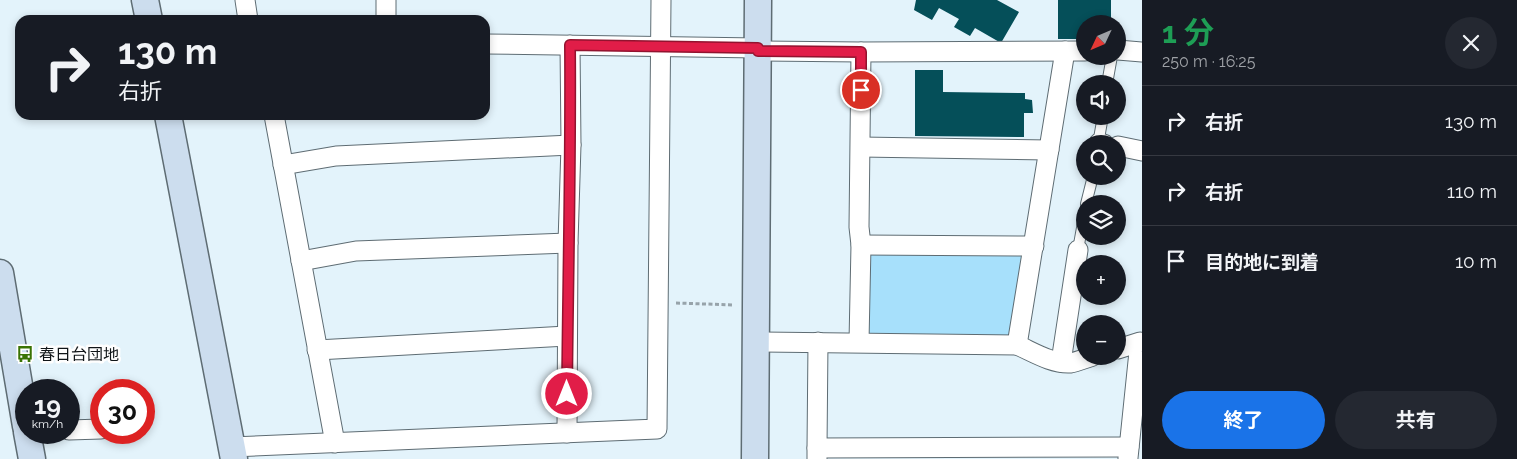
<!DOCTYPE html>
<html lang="ja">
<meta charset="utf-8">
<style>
body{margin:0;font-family:Raleway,"Noto Sans JP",sans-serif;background:#242831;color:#f1f3f6;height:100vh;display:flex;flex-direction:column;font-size:19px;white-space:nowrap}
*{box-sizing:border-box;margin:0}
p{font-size:16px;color:#9ea1a6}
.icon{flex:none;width:28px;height:28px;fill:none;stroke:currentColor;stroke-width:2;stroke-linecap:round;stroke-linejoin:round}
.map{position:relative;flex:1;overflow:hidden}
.side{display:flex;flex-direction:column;background:#171b24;width:375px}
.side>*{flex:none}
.top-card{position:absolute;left:15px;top:15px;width:475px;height:105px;border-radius:15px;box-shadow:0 2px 8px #0003;background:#171b24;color:#f1f3f6;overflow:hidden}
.needle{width:32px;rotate:226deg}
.controls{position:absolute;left:1076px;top:15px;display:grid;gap:10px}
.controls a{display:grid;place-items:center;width:50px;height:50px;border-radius:50%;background:#171b24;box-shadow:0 2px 8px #0003;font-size:25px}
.speed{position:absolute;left:15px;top:379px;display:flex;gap:10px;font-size:25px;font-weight:700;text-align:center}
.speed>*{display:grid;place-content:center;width:65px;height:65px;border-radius:50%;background:#171b24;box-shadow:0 2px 8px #0003;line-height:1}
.speed small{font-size:12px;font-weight:400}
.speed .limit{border:8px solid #d22;background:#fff;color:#111}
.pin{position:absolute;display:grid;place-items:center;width:42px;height:42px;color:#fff;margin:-21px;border:2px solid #fff;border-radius:50%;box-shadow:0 1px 5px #0007}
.me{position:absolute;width:55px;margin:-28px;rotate:0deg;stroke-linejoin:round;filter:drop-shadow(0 0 4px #0008)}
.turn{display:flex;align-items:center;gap:18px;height:105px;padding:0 20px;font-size:22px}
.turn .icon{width:65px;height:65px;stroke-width:2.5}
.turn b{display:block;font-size:35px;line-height:42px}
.round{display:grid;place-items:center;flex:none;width:52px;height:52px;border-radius:26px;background:#242831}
.overview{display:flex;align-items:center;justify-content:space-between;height:85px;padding:0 20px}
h1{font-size:30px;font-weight:700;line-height:38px;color:#1e9e55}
.cta{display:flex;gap:10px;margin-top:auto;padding:10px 20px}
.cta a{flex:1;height:58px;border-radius:30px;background:#1a73e8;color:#fff;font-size:20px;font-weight:700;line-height:58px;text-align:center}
.cta a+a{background:#242831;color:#f1f3f6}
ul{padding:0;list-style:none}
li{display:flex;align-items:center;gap:15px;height:70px;padding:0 20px;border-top:1px solid #363941}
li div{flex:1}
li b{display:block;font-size:19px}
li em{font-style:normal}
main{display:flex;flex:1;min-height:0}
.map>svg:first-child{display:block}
</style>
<main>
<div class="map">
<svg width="1142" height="459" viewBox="0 0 1142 459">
<rect width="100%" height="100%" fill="#e3f3fb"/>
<polygon fill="#a7e0fb" points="869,252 1026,255 1013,340 865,336"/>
<g fill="#054f59">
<polygon points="916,0 997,0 1019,12 1001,43 975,28 970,36 954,27 959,19 939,8 932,20 914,10"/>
<polygon points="1058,0 1111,0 1111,24 1085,24 1085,39 1058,39"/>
<polygon points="915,70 943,70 943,92 1025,93 1025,99 1032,100 1033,113 1024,113 1024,137 915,136"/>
</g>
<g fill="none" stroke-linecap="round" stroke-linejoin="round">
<g stroke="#5e6c73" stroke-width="12">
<g id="lane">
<polyline points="1107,84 1112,56"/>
<polyline points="1098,144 1103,116"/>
<polyline points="1086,204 1093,176"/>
<polyline points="1078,250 1085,211"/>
</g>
</g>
<g stroke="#5e6c73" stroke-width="21">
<g id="street">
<polyline points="245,0 248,20"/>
<polyline points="386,20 386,0"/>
<polyline points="485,44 758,48"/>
<polyline points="1118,50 1142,52"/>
<polyline points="758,51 861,52"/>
<polyline points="274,115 335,443"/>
<polyline points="1099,143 1104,144"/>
<polyline points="1118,146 1142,151"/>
<polyline points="861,147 1049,150"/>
<polyline points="283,165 336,156 571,145"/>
<polyline points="861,245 1034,246"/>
<polyline points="301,261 356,251 568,243"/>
<polyline points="757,342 1017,345 1065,51"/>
<polyline points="859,342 861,245 859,227 861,52 1085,51"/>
<path d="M1017,345C1033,352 1052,364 1070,363C1077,362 1086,358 1093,356"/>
<polyline points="1118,349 1140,342 1128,458"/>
<polyline points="317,350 567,336"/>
<polyline points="1061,362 1078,250"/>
<polyline points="69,430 101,429"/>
<polyline points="567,433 568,243 571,145 570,45"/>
<polyline points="232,447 657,429 661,0"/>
<polyline points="817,448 818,342"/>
<polyline points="817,459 817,448 1129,447"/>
</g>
</g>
<g stroke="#5e6c73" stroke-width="29">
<g id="secondary">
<polyline points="145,0 149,20"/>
<polyline points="168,115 234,459"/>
<polyline points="0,273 26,426"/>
<polyline points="27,432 32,459"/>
<polyline points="755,459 758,0"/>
</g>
</g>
<polyline stroke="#97a3aa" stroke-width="3" stroke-dasharray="4 2.5" stroke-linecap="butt" points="676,303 734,305"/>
<use href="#lane" stroke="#fff" stroke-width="10"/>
<use href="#street" stroke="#fff" stroke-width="19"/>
<use href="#secondary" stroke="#cde" stroke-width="26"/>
</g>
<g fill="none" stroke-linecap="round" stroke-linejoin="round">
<g stroke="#92132f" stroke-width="12">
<path id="route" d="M567,394C568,278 571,161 570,45L758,48V51L861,52V90"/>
</g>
<use href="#route" stroke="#e11d48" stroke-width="9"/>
</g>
<defs>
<g id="bus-bare" transform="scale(1.35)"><path d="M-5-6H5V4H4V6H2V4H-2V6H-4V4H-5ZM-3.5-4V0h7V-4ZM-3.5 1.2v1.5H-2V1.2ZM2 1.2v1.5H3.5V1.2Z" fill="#3a7304" stroke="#fefefe" stroke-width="2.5" paint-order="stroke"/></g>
</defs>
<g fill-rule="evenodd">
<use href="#bus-bare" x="25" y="354"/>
</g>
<g text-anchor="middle" stroke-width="5" stroke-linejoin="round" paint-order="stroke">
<g font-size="16" fill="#101518" stroke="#fefefe" text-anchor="start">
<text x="39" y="360">春日台団地</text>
</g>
</g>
</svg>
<div class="controls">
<a><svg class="needle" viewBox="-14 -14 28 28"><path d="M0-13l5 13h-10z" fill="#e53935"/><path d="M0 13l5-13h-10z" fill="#9ea1a6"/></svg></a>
<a><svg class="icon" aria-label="sound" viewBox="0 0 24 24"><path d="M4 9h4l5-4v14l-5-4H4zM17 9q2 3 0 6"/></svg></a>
<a><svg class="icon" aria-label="search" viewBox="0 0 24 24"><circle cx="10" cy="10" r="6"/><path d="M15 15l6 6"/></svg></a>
<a><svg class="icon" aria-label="layers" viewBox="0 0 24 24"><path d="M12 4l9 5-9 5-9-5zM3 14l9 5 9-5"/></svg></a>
<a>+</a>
<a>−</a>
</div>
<div class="speed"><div>19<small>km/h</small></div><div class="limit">30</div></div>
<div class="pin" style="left:861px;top:90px;background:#d93025"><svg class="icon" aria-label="arrive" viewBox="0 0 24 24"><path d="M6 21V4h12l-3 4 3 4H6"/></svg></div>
<svg class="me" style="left:567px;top:394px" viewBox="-20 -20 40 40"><circle r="17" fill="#e11d48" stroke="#fff" stroke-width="3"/><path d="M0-11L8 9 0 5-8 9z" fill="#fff"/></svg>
<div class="top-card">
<div class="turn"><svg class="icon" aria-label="right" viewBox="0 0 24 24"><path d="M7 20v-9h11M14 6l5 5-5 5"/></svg><div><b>130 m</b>右折</div></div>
</div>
</div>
<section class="side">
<div class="overview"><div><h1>1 分</h1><p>250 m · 16:25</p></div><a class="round"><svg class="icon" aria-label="close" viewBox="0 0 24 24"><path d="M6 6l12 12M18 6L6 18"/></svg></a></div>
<ul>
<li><svg class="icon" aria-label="right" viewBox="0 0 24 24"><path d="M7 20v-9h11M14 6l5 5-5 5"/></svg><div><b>右折</b></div><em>130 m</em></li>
<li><svg class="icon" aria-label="right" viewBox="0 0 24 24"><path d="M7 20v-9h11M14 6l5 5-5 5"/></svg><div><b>右折</b></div><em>110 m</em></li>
<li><svg class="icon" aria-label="arrive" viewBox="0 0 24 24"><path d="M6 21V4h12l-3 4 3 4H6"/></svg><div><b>目的地に到着</b></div><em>10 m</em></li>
</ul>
<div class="cta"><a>終了</a><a>共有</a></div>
</section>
</main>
